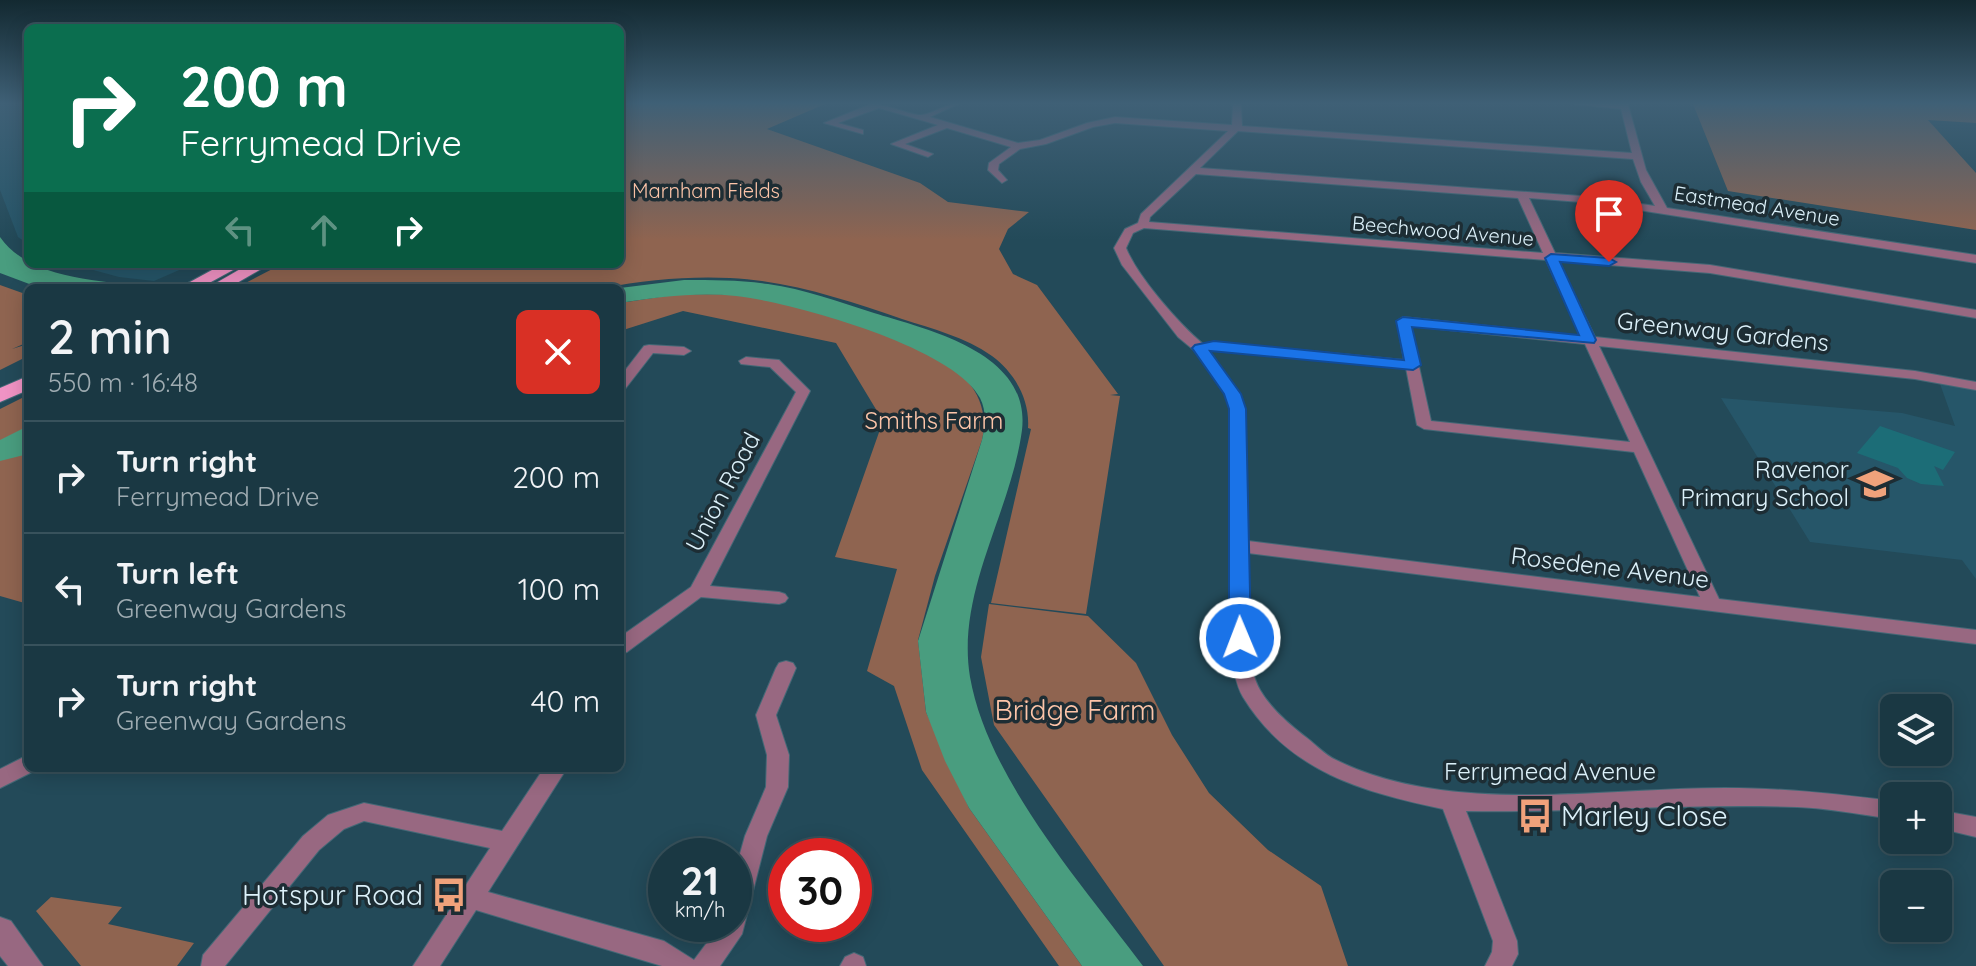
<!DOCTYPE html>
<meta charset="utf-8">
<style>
body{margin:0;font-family:Quicksand,sans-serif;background:#27434e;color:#f1f3f6;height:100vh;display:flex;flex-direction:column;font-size:30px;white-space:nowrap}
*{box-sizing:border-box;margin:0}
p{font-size:26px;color:#9facb2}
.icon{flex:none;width:44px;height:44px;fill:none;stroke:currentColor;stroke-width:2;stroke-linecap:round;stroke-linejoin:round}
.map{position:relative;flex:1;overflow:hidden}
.sheet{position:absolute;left:24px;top:284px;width:600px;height:488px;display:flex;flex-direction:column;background:#1a3843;border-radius:12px;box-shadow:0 4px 20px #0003,0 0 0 2px #38525c}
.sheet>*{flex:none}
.banner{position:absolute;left:24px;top:24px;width:600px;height:244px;border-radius:12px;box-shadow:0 4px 20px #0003,0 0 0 2px #38525c;background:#0b6e4f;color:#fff;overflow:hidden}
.fabs{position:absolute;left:1880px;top:694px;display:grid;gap:16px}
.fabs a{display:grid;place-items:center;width:72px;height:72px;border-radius:12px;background:#1a3843;box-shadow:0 4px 20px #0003,0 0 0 2px #38525c;font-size:40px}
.speed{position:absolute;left:648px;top:838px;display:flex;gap:16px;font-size:40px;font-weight:700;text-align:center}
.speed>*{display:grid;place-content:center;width:104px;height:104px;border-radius:50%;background:#1a3843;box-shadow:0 4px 20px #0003,0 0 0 2px #38525c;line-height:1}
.speed small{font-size:20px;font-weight:400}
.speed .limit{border:12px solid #d22;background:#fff;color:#111}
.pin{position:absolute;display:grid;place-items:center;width:68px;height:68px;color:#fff;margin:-82px -34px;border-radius:50% 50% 50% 0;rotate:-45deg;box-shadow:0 0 8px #0007}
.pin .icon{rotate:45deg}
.me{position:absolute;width:88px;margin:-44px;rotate:359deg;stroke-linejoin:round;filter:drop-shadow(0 0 6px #0008)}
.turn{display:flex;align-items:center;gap:28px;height:168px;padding:0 24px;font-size:36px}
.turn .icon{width:104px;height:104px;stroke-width:2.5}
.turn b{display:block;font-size:56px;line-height:68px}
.lanes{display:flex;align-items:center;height:76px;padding:0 24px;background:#0003;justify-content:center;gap:40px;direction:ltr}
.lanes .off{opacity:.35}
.round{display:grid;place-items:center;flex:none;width:84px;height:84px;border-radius:12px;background:#27434e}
.headline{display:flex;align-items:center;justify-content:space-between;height:136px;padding:0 24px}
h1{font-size:48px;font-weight:600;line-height:60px}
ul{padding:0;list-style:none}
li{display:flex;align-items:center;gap:24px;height:112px;padding:0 24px;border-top:2px solid #38525c}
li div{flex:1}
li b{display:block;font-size:30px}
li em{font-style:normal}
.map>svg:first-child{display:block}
</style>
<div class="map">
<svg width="1976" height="966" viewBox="0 0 1976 966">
<rect width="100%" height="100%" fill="#234a59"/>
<g fill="#265669">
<polygon points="0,104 28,104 28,244 18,237 0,190"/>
<polygon points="71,264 193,264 154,281 119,277"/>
<polygon points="1939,381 1976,387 1976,579 1962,560 1810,542 1721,398 1902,413 1955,426"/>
</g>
<g fill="#8f6450">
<path d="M620,104H825L767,129L920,183L948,202L1029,212L1008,229L999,249L1013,274L1037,285L1118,394L1110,395L1120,396L1086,614L991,603L1031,429L1028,428C1030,400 1015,373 992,356C965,337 933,329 902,319C846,300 790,281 730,278C688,276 645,280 603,288H236L282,264H620Z"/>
<polygon points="1693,104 1976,104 1976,123 1928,120 1976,173 1976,230 1728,191"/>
<polygon points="0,285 28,295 28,342 12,349 28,344 28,356 0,370"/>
<path d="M679,294C706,295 734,293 760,297C784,300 808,311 831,317C888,334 1000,361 982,440L935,576L918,640L926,712L969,808L1082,966H1059L922,770L894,686L867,671L897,569L835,557L883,421L836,343L683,311L620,331V303Z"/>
<polygon points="28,395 28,604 0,596 0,409"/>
<polygon points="989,604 1088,616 1136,663 1172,735 1209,793 1268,850 1321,886 1348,966 1164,966 994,725 981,657"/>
<polygon points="51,897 122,907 108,924 194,943 177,966 81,966 36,911"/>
</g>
<g fill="#499d7f">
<path d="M0,237C31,281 103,280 154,288H40L0,273Z"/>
<path d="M684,280C712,280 741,280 768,284C804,289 839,302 874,313C928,330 1031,352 1022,430C1011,513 956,591 970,677C988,779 1082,884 1143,966H1082L969,808L945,761L926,712L918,641L982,440C985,426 987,412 980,398C954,347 791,302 736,296C697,292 658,297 620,303V288Z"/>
<polygon points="28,426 28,454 0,461 0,440"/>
</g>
<polygon fill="#1c6d77" points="1880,426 1955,452 1943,470 1934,466 1944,486 1921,484 1907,478 1898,468 1857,453"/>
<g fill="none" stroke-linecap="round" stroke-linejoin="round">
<g stroke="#446876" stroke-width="2">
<g id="minor">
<path d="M871,104C888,104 909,115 921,115C934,114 943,104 958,104L930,117L1018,143L1040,140L1087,123L1115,117L1232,125L1233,104H1241L1242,126L1632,153L1621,109L1574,104H1628L1646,170L1667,208L1976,255V263L1594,203L1529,198L1555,253L1710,265L1976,310V318L1710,273L1558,261L1595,337L1915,371L1976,382V390L1915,379L1599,346L1719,599L1976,630V644L1248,553C1249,592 1241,656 1260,690C1271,709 1290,725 1307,738C1316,745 1325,755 1336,760C1449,816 1602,788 1725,788C1782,788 1837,794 1894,801V819C1862,815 1829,808 1797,807C1686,803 1576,813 1466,811L1517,941L1518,954L1512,966H1485L1492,952L1493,941L1443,809C1363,792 1289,772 1243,697C1236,686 1234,669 1230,656L1231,409L1226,394L1195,351L1178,337L1122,265L1114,248L1125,229L1138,223L1141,214L1228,131L1115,123L1093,127L1046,144L1020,149L999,164L998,170L1007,180L1002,183L988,170L989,163L1011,147L947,128L905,144L933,154L928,157L891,144L938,125L879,108L838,123L863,130V134L824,123ZM1238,131L1633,159L1641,182L1655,206L1594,197L1200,168ZM1196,174L1518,198L1543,253L1149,222L1150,217ZM1144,228L1546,260L1581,336L1403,317L1397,321L1404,360L1214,342L1203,344C1178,323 1138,277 1126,248L1133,233ZM1410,326L1585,344L1630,442L1431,421ZM1214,350L1406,368L1417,425L1424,429L1634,452L1700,597L1248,541L1245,409L1240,394L1209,351Z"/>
<polygon points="649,345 684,347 691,351 684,355 653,353 625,389 620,390 620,377 644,346"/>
<polygon points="746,357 779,360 810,391 710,586 779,592 785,594 788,598 785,602 779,604 701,597 627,652 620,654 620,637 691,587 796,392 770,367 741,364 739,361"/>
<polygon points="786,661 793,663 796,668 776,715 789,755 788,787 767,836 742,934 720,966 662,966 476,910 440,966 413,966 490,848 364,821 344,829 319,850 225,966 201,966 203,955 303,836 328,815 364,803 502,831 544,768 567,768 488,892 664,941 694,960 721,924 734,924 734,875 745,836 766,787 767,755 756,715 776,668 779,663"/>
<polygon points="28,755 28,768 37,768 36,770 0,788 0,769"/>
<polygon points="1938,810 1976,817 1976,837 1938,828"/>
<polygon points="854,953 863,957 866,966 840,966 845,957"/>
</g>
</g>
<g stroke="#446876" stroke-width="2">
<polygon id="tertiary" points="0,917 11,921 43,966 8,966 0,956"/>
</g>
<g stroke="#446876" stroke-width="2">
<g id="trunk">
<polygon points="223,264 244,264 200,288 179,288"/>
<polygon points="249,264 270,264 230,287 218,287 216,283"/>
<polygon points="28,376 28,390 0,402 0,388"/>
</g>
</g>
<use href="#minor" fill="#986881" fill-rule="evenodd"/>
<use href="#tertiary" fill="#986881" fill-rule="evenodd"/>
<use href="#trunk" fill="#f093c4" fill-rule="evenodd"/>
</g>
<linearGradient id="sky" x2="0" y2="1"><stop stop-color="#132931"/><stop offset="0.43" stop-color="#3f6076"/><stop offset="1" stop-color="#3f6076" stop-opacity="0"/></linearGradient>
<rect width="1976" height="240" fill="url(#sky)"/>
<polygon fill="#1a73e8" stroke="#114b97" stroke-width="2" points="1551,254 1609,258 1616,262 1609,266 1560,262 1596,340 1594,343 1412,327 1421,365 1413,370 1210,351 1241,394 1246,409 1251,638 1248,643 1233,643 1229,638 1229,409 1224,394 1192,348 1195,345 1214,341 1404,360 1396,321 1403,317 1579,335 1545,258"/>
<defs>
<g id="school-bare" transform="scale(2.76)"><path d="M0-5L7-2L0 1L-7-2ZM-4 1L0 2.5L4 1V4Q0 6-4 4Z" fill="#f0a27b" stroke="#1d2d34" stroke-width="2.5" paint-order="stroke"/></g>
<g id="bus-bare" transform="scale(2.76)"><path d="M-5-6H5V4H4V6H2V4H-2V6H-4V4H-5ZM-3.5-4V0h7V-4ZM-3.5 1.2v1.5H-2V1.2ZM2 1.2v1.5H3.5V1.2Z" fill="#f0a27b" stroke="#1d2d34" stroke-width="2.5" paint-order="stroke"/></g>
</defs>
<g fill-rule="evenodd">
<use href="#school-bare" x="1875" y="484"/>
<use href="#bus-bare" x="1535" y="816"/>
<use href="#bus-bare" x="449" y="895"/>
</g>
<g text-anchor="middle" stroke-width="7" stroke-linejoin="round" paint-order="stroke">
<g font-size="20" fill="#fdc5a9" stroke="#1d2d34">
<text x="706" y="198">Marnham Fields</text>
</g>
<g font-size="20" fill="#dcf1fa" stroke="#1d2d34">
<text transform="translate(1757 206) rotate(9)" y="7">Eastmead Avenue</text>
<text transform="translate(1443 231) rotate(5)" y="7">Beechwood Avenue</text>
</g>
<g font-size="24" fill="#dcf1fa" stroke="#1d2d34">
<text transform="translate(1723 332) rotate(6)" y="8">Greenway Gardens</text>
<text transform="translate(723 492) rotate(-62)" y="8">Union Road</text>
<text transform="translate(1610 568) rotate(7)" y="8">Rosedene Avenue</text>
<text x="1550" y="780">Ferrymead Avenue</text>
</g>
<g font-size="24" fill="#fdc5a9" stroke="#1d2d34">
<text x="934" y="429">Smiths Farm</text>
</g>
<g font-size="24" fill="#dcf1fa" stroke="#1d2d34" text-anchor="end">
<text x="1849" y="478">Ravenor<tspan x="1849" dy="28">Primary School</tspan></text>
</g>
<g font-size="28" fill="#fdc5a9" stroke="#1d2d34">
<text x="1075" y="720">Bridge Farm</text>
</g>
<g font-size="28" fill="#dcf1fa" stroke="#1d2d34" text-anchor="start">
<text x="1561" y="826">Marley Close</text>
<text x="423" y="905" text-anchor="end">Hotspur Road</text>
</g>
</g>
</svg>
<div class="fabs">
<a><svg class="icon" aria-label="layers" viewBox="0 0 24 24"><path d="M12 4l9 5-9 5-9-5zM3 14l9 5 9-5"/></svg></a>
<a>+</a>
<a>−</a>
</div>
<div class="speed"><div>21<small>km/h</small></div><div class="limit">30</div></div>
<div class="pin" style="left:1609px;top:262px;background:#d93025"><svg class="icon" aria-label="arrive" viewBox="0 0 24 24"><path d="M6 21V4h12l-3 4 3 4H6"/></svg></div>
<svg class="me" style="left:1240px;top:638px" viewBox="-20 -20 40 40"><circle r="17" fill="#1a73e8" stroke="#fff" stroke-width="3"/><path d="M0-11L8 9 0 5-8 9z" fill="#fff"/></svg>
<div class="banner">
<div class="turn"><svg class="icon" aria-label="right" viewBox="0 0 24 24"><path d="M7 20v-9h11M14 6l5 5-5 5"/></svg><div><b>200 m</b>Ferrymead Drive</div></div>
<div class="lanes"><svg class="icon off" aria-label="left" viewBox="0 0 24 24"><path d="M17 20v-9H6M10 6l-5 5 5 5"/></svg><svg class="icon off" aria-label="ahead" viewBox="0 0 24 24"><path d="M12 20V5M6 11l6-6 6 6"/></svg><svg class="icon" aria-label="right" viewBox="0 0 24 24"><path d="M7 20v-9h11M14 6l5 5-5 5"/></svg></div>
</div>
<section class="sheet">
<div class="headline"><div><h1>2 min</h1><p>550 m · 16:48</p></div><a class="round" style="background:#d93025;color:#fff"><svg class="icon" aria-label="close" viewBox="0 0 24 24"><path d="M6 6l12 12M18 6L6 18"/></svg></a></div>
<ul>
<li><svg class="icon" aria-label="right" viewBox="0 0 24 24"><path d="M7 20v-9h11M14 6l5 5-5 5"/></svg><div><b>Turn right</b><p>Ferrymead Drive</p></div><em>200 m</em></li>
<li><svg class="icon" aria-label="left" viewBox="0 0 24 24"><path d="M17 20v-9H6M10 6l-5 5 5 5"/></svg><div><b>Turn left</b><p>Greenway Gardens</p></div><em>100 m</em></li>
<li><svg class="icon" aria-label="right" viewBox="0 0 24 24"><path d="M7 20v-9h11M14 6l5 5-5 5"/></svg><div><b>Turn right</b><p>Greenway Gardens</p></div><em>40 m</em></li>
</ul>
</section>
</div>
